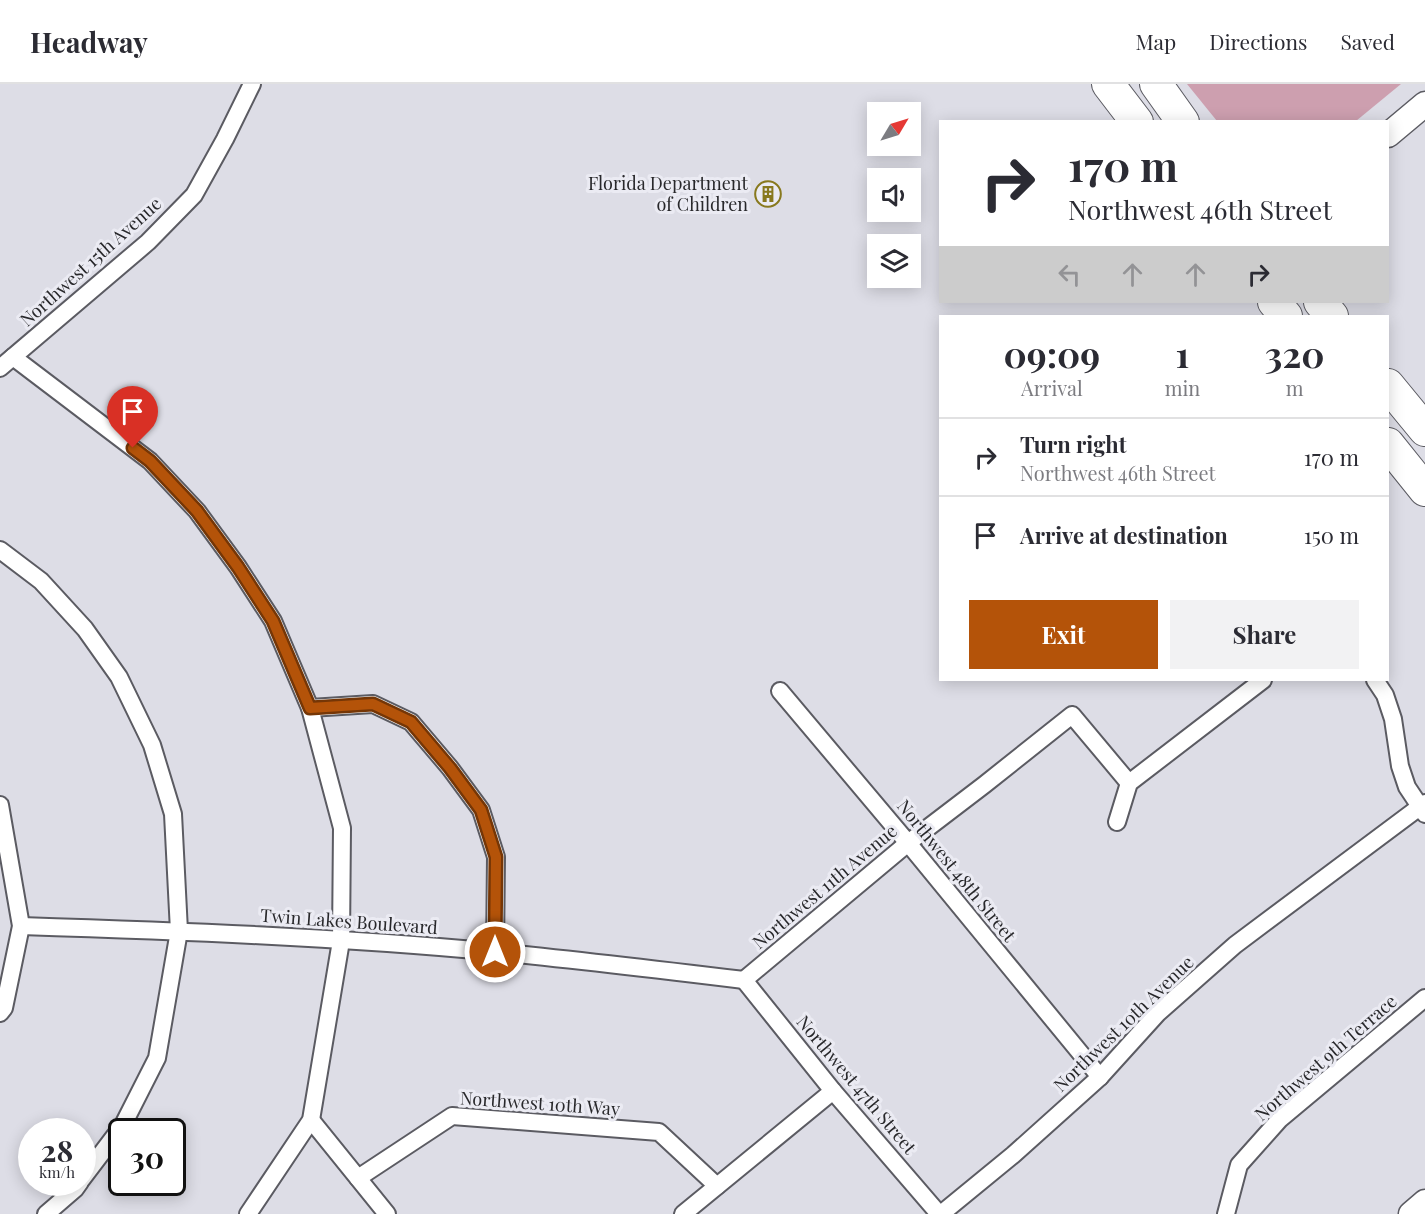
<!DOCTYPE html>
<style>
body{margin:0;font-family:"Playfair Display",serif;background:#f2f2f3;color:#2b2b33;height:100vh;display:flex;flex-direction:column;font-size:22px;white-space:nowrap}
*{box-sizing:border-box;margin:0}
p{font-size:20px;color:#7c7c81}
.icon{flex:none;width:33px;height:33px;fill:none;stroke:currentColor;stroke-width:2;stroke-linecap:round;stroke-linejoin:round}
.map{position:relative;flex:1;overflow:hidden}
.sheet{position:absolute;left:939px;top:231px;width:450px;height:366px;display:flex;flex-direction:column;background:#fff;border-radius:0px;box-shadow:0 3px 15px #0003}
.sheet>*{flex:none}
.banner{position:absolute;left:939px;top:36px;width:450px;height:183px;border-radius:0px;box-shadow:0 3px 15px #0003;background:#fff;color:#2b2b33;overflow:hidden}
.needle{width:39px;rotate:52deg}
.controls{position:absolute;left:867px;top:18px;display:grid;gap:12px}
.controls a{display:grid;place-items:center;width:54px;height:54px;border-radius:0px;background:#fff;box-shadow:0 3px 15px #0003;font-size:30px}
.speed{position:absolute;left:18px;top:1034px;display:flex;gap:12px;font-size:30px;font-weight:700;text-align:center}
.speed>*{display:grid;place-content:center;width:78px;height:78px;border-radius:50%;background:#fff;box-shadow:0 3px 15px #0003;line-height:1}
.speed small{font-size:15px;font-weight:400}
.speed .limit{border:3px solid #111;border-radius:9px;background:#fff;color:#111}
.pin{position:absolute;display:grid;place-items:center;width:51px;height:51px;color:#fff;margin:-62px -26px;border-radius:50% 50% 50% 0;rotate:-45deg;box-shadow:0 0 6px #0007}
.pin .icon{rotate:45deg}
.me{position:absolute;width:66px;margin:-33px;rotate:0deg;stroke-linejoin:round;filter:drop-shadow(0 0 4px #0008)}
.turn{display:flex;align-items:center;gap:21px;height:126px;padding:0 30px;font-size:27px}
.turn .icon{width:78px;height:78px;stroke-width:2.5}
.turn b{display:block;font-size:42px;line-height:51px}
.lanes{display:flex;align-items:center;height:57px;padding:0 30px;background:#0003;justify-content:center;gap:30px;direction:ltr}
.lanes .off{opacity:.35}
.eta{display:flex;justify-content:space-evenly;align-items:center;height:102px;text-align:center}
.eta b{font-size:36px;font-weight:700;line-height:42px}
.primary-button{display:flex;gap:12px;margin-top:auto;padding:12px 30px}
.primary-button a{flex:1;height:69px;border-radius:0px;background:#b45309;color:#fff;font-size:24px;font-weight:700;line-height:69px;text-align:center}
.primary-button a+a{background:#f2f2f3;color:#2b2b33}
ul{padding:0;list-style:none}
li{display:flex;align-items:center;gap:18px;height:78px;padding:0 30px;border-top:2px solid #e1e1e2}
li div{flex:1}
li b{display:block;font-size:22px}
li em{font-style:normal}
header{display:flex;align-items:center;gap:36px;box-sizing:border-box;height:84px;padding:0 30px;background:#fff;border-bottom:2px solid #e1e1e2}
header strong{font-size:28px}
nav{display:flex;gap:33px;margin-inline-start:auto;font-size:21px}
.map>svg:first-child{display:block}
</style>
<header>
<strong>Headway</strong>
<nav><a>Map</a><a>Directions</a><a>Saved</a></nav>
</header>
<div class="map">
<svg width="1425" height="1130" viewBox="0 0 1425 1130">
<rect width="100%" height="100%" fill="#dddde6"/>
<polygon fill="#cd9faf" points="1187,0 1401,0 1356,37 1217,37"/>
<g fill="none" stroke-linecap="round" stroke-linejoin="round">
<g stroke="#5b5b62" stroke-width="20">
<g id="street">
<polyline points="13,273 150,377 197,427 238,483 273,537 310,624 342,744 341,857 311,1036 248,1130"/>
<polyline points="0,284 148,158 194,111 225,55 252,0"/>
<polyline points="0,466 41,497 85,545 119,593 152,661 173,730 179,847 157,974 123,1041 82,1095"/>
<polyline points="1375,596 1385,611 1393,635 1400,682 1407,703 1425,730"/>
<polyline points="780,607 908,759 1100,993"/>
<polyline points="310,624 373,620 411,638 450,684 481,726 496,773 495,868"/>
<polyline points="0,721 21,842 4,924 0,929"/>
<polyline points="1117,738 1129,699 1263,596"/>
<path d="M21,842C179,847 338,853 496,868C579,876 662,886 744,896"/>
<polyline points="744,896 908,759 984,701 1072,631 1129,699"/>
<polyline points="744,896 833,1007 939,1130"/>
<polyline points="311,1036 387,1130"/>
<polyline points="358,1094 452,1032 659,1048 717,1102"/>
<polyline points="46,1130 75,1105 80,1098"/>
<polyline points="683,1130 833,1007"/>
<polyline points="941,1130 1013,1071 1100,993 1158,929 1235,861 1425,719"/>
<polyline points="1226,1130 1239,1081 1280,1035 1425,914"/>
</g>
</g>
<g stroke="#5b5b62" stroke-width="27">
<g id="secondary">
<polyline points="1388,51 1425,20"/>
<polyline points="1411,1130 1425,1118"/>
</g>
</g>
<g stroke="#5b5b62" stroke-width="34">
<g id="highway">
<polyline points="1108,0 1137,38"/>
<polyline points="1156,0 1183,38"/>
<polyline points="1274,218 1286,232"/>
<polyline points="1320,218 1332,232"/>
<polyline points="1388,301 1425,346"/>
<polyline points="1388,360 1425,406"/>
</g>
</g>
<use href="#street" stroke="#fff" stroke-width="16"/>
<use href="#secondary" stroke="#fff" stroke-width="24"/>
<use href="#highway" stroke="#fff" stroke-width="32"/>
</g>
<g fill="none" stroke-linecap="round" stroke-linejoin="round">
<g stroke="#753606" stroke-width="15">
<polyline id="route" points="133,364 150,377 197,427 238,483 273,537 310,624 373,620 411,638 450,684 481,726 496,773 495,868"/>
</g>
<use href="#route" stroke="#b45309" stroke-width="10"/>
</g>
<defs>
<g id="building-ring" transform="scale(1.35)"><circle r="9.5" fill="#ebebf3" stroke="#88791e" stroke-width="1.5"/><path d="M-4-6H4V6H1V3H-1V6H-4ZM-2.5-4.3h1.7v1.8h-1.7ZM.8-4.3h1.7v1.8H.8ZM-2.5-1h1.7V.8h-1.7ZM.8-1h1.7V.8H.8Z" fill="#88791e"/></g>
</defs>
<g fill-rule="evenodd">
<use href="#building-ring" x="768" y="110"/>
</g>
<g text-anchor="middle" stroke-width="6" stroke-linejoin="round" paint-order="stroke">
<g font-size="18" fill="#28282b" stroke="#ebebf3" text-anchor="end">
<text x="748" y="106">Florida Department<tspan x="748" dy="21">of Children</tspan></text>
</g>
<g font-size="18" fill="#28282b" stroke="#ebebf3">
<text transform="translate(91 178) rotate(-42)" y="6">Northwest 15th Avenue</text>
<text transform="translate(956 787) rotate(51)" y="6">Northwest 48th Street</text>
<text transform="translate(825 803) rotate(-40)" y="6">Northwest 11th Avenue</text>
<text transform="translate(349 838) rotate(4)" y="6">Twin Lakes Boulevard</text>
<text transform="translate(1124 940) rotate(-44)" y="6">Northwest 10th Avenue</text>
<text transform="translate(1326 974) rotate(-41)" y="6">Northwest 9th Terrace</text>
<text transform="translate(856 1001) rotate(50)" y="6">Northwest 47th Street</text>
<text transform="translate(540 1020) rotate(4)" y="6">Northwest 10th Way</text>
</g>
</g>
</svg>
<div class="controls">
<a><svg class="needle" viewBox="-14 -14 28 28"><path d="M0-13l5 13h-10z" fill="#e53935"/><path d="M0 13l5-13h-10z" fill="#7c7c81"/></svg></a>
<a><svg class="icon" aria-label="sound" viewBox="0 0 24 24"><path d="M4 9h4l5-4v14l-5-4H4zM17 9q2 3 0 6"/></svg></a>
<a><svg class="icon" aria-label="layers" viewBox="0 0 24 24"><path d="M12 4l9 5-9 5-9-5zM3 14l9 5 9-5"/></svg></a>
</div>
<div class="speed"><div>28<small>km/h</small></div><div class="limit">30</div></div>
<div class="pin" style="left:133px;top:364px;background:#d93025"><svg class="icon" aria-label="arrive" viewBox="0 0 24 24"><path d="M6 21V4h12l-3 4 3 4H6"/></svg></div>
<svg class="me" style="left:495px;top:868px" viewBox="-20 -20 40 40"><circle r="17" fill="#b45309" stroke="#fff" stroke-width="3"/><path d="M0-11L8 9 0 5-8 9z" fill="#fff"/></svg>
<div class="banner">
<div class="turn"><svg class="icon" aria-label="right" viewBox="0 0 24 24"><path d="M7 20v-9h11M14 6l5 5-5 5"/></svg><div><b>170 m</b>Northwest 46th Street</div></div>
<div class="lanes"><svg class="icon off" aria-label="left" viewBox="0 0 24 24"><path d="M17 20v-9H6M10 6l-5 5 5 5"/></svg><svg class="icon off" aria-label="ahead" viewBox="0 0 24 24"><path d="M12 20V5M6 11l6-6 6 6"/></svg><svg class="icon off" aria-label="ahead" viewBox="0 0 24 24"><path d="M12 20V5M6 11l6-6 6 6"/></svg><svg class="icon" aria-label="right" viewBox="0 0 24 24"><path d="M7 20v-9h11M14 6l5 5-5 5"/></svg></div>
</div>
<section class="sheet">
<div class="eta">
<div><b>09:09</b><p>Arrival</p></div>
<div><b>1</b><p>min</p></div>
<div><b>320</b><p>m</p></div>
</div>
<ul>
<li><svg class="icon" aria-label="right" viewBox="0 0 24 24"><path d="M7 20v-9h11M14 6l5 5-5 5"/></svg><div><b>Turn right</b><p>Northwest 46th Street</p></div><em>170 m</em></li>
<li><svg class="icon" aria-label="arrive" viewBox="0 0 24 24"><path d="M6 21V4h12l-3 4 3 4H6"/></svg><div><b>Arrive at destination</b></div><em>150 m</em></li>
</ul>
<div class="primary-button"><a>Exit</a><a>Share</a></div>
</section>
</div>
